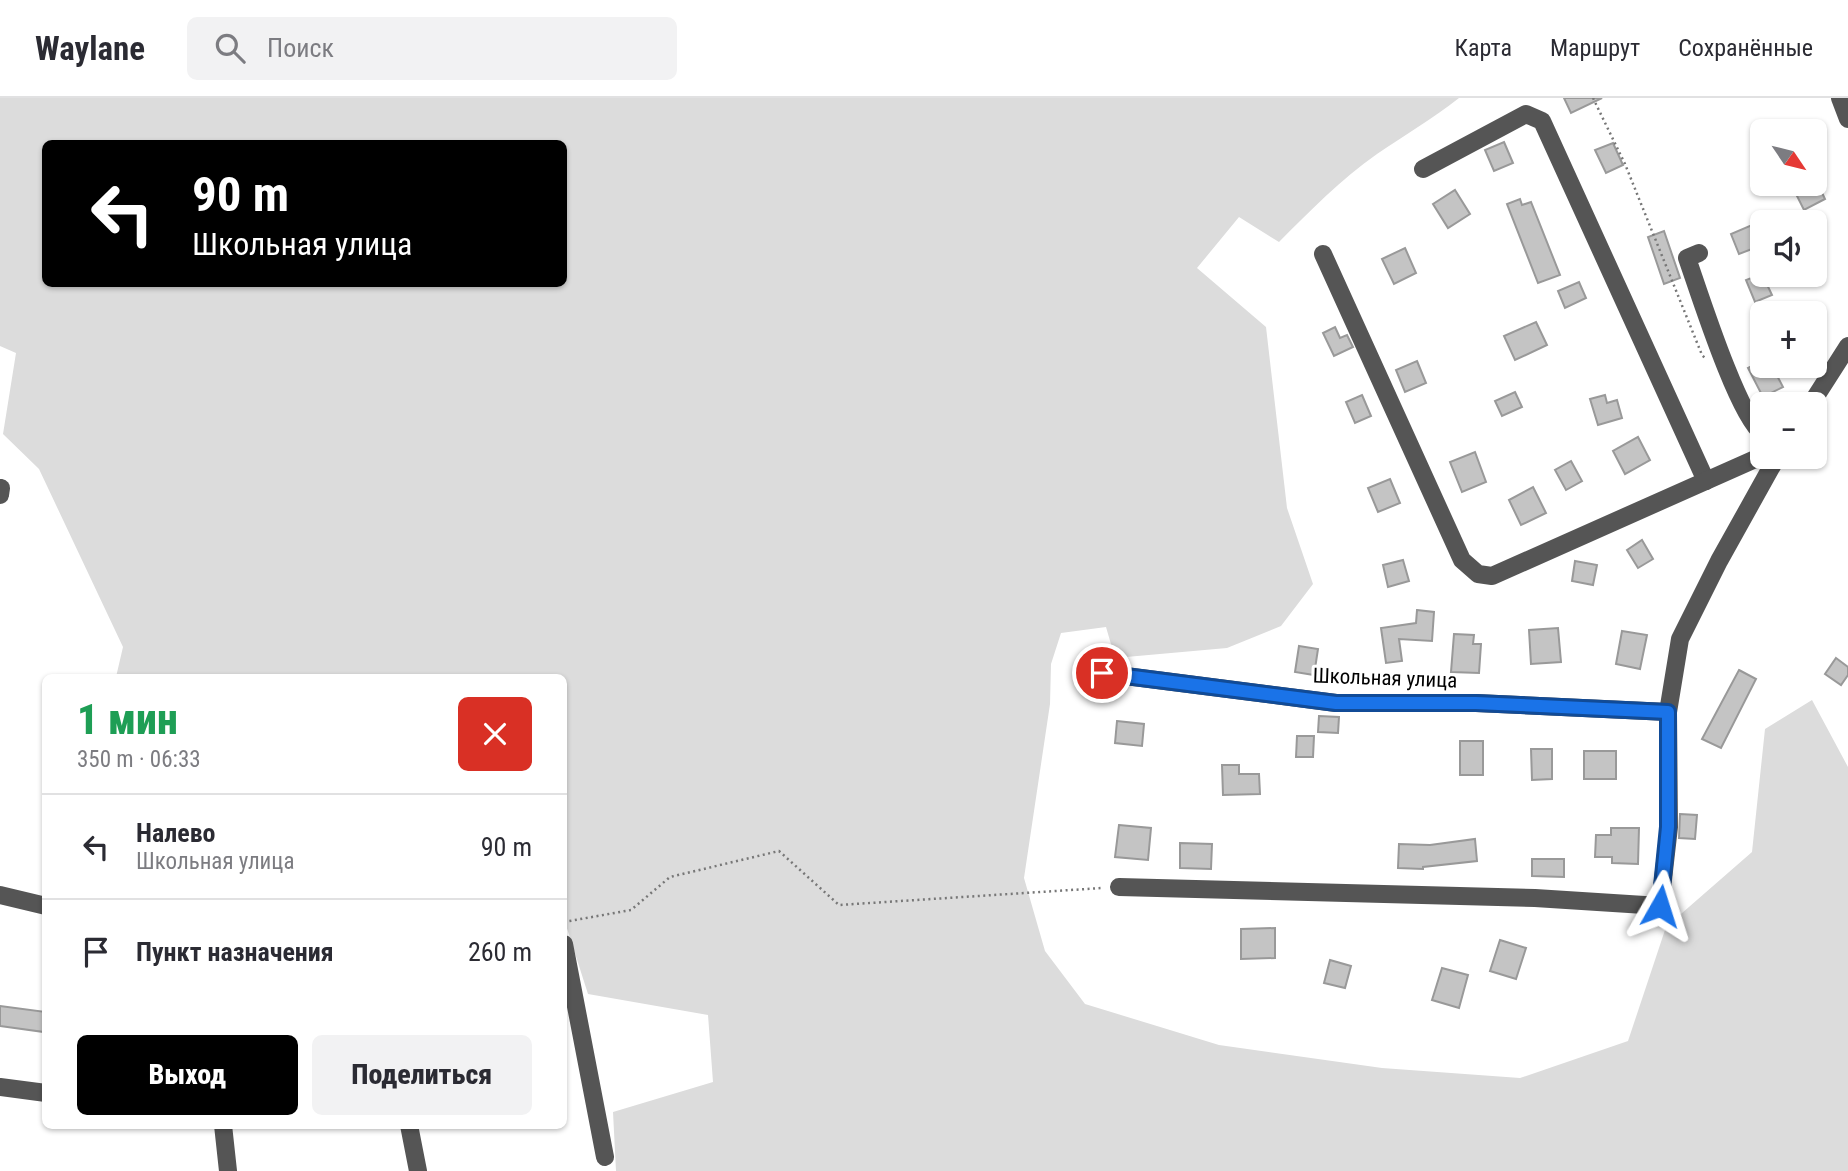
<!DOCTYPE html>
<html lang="ru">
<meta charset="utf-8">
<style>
body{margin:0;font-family:"Roboto Condensed",sans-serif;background:#f2f2f3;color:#2b2b33;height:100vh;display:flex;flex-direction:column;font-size:26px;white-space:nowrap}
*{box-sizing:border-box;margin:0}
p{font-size:23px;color:#7c7c81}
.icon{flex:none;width:38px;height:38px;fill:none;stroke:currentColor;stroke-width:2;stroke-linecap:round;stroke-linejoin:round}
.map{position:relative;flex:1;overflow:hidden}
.panel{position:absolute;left:42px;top:576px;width:525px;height:455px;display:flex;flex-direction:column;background:#fff;border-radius:10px;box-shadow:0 2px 5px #0004}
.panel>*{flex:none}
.guide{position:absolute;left:42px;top:42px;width:525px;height:147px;border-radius:10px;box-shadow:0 2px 5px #0004;background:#000;color:#fff;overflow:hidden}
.needle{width:46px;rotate:125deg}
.tools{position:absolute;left:1750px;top:21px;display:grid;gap:14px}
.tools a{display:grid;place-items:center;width:77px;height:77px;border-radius:10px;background:#fff;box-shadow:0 2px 5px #0004;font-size:35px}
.pin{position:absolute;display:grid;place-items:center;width:60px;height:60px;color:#fff;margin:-30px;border:4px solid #fff;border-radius:50%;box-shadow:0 2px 7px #0007}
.me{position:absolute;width:77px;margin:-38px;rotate:6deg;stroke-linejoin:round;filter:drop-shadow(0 0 5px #0008)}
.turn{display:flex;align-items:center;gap:24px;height:147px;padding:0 35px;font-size:32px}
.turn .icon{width:91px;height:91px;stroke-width:2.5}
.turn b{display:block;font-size:49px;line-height:60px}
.round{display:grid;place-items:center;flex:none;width:74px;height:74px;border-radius:10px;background:#f2f2f3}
.headline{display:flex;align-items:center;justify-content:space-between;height:119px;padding:0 35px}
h1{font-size:42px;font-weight:800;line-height:52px;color:#1e9e55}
.action{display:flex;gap:14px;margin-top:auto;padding:14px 35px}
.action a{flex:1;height:80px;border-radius:10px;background:#000;color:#fff;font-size:28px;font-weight:800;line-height:80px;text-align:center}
.action a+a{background:#f2f2f3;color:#2b2b33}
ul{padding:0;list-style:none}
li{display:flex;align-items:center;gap:21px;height:105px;padding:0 35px;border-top:2px solid #e1e1e2}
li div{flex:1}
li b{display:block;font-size:26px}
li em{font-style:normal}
header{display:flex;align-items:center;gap:42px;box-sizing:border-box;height:98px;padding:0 35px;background:#fff;border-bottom:2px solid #e1e1e2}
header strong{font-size:33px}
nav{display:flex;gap:38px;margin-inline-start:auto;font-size:24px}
.search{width:490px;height:63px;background:#f2f2f3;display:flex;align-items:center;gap:18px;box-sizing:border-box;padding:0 24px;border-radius:10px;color:#7c7c81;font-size:26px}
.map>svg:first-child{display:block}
</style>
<header>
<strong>Waylane</strong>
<div class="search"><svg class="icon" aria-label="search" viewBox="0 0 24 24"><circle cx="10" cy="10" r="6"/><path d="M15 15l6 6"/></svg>Поиск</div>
<nav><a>Карта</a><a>Маршрут</a><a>Сохранённые</a></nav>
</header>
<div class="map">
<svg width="1848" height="1073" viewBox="0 0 1848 1073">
<rect width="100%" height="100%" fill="#fff"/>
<path fill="#dcdcdc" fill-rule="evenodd" d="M0,0H1459C1432,21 1405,37 1377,56C1341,81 1310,113 1279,144L1239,119L1197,170L1266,229L1287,410L1313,486L1281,528L1227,550L1115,560L1106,529L1061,535L1051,566L1050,606L1024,780L1045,853L1085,906L1219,947L1382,970L1520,980L1628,943L1666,829L1752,754L1765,631L1812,602L1848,669V1073H616L613,1014L713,984L708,917L588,896L564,821V579H116L123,549L39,371L3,336L16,255L0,248ZM46,46H564V186H46Z"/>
<g fill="#c4c4c4" stroke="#999" stroke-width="2">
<polygon points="1564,0 1602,0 1571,15"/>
<polygon points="1504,44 1513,65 1494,73 1485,52"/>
<polygon points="1613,45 1623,67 1606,75 1595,52"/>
<polygon points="1791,86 1818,86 1825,101 1804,112"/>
<polygon points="1455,92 1470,116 1448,130 1433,106"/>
<polygon points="1520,101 1522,107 1531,104 1560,177 1538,185 1507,106"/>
<polygon points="1752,127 1760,148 1739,156 1731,136"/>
<polygon points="1664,133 1680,180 1664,186 1648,139"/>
<polygon points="1405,150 1416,175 1394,186 1382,161"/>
<polygon points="1762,176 1772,197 1755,204 1746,182"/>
<polygon points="1579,184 1586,200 1565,210 1558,193"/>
<polygon points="1536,224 1547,247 1515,262 1504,238"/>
<polygon points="1335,229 1340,240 1347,237 1353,249 1334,258 1323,235"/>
<polygon points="1417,263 1426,285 1405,294 1396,272"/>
<polygon points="1762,263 1762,268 1772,268 1783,289 1763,299 1748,270"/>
<polygon points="1515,294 1522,309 1502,318 1495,303"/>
<polygon points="1362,297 1371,318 1355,325 1346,304"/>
<polygon points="1605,297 1607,305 1617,302 1622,320 1598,327 1590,301"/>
<polygon points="1638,339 1650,362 1625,376 1613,353"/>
<polygon points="1475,354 1486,384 1462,394 1450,364"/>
<polygon points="1571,363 1582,383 1566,392 1555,372"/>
<polygon points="1390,381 1400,405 1378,414 1368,390"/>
<polygon points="1533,389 1546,415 1521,427 1509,402"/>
<polygon points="1642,442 1653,461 1638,470 1627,452"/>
<polygon points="1403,462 1409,483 1388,489 1383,467"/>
<polygon points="1575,463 1597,467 1593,487 1572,483"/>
<polygon points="1417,512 1434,514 1432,543 1399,541 1402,563 1386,565 1381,530 1416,525"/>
<polygon points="1558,530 1561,564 1531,566 1529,532"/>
<polygon points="1622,533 1647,537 1640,571 1616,566"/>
<polygon points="1454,536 1474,537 1473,546 1481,546 1479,575 1451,574"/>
<polygon points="1299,548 1318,551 1314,577 1295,574"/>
<polygon points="1836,560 1848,569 1848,577 1841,587 1825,576"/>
<polygon points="1739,572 1756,581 1721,650 1702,641"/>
<polygon points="1319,618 1339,619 1338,635 1318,634"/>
<polygon points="1117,623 1144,626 1142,648 1115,645"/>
<polygon points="1297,638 1314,638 1313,659 1296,659"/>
<rect x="1460" y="643" width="23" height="34"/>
<polygon points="1531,651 1552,651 1552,681 1532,682"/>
<rect x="1584" y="653" width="32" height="28"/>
<polygon points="1222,667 1239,667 1239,676 1259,676 1260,696 1223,697"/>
<polygon points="1680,716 1697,717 1695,741 1679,740"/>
<polygon points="1119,727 1151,730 1148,762 1115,759"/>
<polygon points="1611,730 1639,730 1638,766 1612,765 1612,759 1595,759 1596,737 1611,737"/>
<polygon points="1475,741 1477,763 1423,769 1423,771 1398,770 1399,746 1430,747"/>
<polygon points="1180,745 1212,746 1211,771 1180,770"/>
<polygon points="1532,761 1564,761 1564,779 1532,778"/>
<polygon points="1275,830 1275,860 1241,861 1241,831"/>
<polygon points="1500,842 1526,850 1516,881 1490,873"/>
<polygon points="1330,862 1351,868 1345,890 1324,885"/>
<polygon points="1442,870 1468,877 1459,910 1432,902"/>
<polygon points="0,908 46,914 44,934 0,928"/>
</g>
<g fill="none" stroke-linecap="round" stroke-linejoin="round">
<g stroke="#777" stroke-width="2.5" stroke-dasharray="2 3.5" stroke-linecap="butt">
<polyline points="1593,0 1625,66 1702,257 1705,260"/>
<polyline points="564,824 631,812 670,779 779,753 839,807 1102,790"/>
</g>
<g stroke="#555" stroke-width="18">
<polyline points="1840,0 1848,21"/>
<polyline points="1423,71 1526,16 1542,23 1706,383"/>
<path d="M1699,155L1687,160C1699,194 1738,318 1762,335"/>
<polyline points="1323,156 1462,462 1478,476 1492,478 1762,358"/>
<polyline points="1811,306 1848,248"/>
<polyline points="0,397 1,390"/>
<polyline points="1102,575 1336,605 1476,605 1668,614"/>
<polyline points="1119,789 1535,800 1660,808 1669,729 1668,614 1680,541 1719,463 1777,359"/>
<polyline points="0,797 46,808"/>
<polyline points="564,846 605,1059"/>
<polyline points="0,989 46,995"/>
<polyline points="223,1027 228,1073"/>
<polyline points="409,1027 418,1073"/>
</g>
</g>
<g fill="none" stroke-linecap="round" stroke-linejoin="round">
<g stroke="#114b97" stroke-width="18">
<polyline id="route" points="1102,575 1336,605 1476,605 1668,614 1668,729 1660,808"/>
</g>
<use href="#route" stroke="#1a73e8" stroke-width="12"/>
</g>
<g text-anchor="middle" stroke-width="6" stroke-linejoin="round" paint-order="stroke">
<g font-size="21" fill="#000" stroke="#fff">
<text transform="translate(1385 580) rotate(2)" y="7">Школьная улица</text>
</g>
</g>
</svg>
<div class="tools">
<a><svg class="needle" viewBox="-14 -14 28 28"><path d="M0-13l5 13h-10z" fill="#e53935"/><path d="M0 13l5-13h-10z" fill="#7c7c81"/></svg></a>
<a><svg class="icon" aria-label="sound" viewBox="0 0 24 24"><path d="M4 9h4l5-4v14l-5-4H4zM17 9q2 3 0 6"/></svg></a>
<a>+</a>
<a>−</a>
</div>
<div class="pin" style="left:1102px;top:575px;background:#d93025"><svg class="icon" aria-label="arrive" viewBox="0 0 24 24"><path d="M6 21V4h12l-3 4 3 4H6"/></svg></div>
<svg class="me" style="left:1660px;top:808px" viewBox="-20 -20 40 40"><path d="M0-17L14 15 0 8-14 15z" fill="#1a73e8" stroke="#fff" stroke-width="4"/></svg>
<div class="guide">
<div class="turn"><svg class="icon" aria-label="left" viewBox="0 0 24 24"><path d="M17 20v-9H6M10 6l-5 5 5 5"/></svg><div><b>90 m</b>Школьная улица</div></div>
</div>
<section class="panel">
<div class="headline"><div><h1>1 мин</h1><p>350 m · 06:33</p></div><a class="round" style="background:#d93025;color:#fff"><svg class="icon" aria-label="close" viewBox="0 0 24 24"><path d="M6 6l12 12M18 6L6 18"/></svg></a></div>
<ul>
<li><svg class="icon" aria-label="left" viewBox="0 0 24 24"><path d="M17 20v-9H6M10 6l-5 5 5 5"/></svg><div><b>Налево</b><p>Школьная улица</p></div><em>90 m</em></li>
<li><svg class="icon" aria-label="arrive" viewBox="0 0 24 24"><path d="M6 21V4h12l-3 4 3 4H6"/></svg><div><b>Пункт назначения</b></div><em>260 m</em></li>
</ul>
<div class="action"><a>Выход</a><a>Поделиться</a></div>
</section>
</div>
